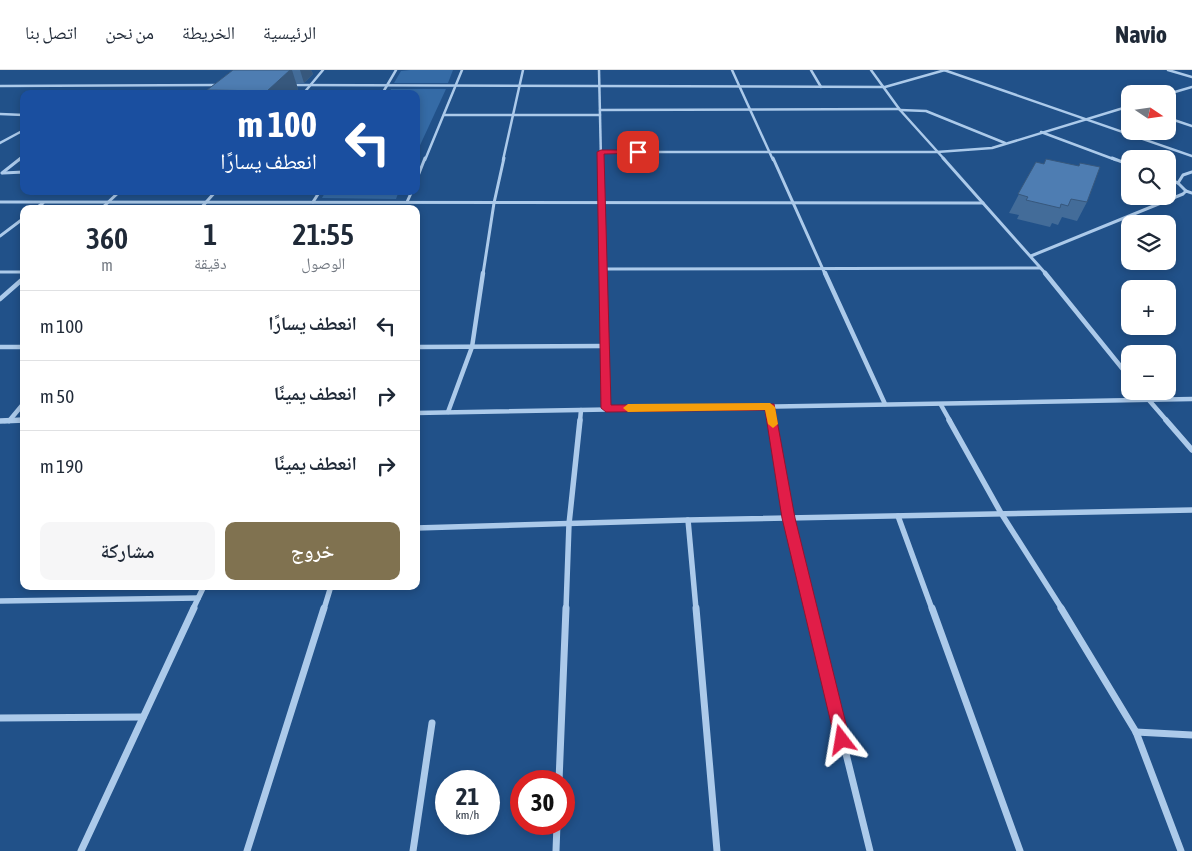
<!DOCTYPE html>
<html lang="ar">
<meta charset="utf-8">
<style>
body{margin:0;font-family:"Asap Condensed","Noto Naskh Arabic",sans-serif;background:#f6f6f7;color:#1f2937;direction:rtl;height:100vh;display:flex;flex-direction:column;font-size:19px;white-space:nowrap}
*{box-sizing:border-box;margin:0}
p{font-size:16px;color:#747a83}
.icon{flex:none;width:28px;height:28px;fill:none;stroke:currentColor;stroke-width:2;stroke-linecap:round;stroke-linejoin:round}
.map{position:relative;flex:1;overflow:hidden;direction:ltr}
.side{position:absolute;left:20px;top:135px;width:400px;height:385px;display:flex;flex-direction:column;background:#fff;border-radius:10px;box-shadow:0 2px 8px #0003;direction:rtl}
.side>*{flex:none}
.hud{position:absolute;left:20px;top:20px;width:400px;height:105px;border-radius:10px;box-shadow:0 2px 8px #0003;direction:rtl;background:#1a4fa0;color:#fff;overflow:hidden}
.needle{width:32px;rotate:103deg}
.fabs{position:absolute;left:1121px;top:15px;display:grid;gap:10px}
.fabs a{display:grid;place-items:center;width:55px;height:55px;border-radius:10px;background:#fff;box-shadow:0 2px 8px #0003;font-size:25px}
.speed{position:absolute;left:435px;top:700px;display:flex;gap:10px;font-size:25px;font-weight:700;text-align:center}
.speed>*{display:grid;place-content:center;width:65px;height:65px;border-radius:50%;background:#fff;box-shadow:0 2px 8px #0003;line-height:1}
.speed small{font-size:12px;font-weight:400}
.speed .limit{border:8px solid #d22;background:#fff;color:#111}
.pin{position:absolute;display:grid;place-items:center;width:42px;height:42px;color:#fff;margin:-21px;border-radius:10px;box-shadow:0 2px 8px #0006}
.me{position:absolute;width:55px;margin:-28px;rotate:346deg;stroke-linejoin:round;filter:drop-shadow(0 0 4px #0008)}
.turn{display:flex;align-items:center;gap:18px;height:105px;padding:0 20px;font-size:22px}
.turn .icon{width:65px;height:65px;stroke-width:2.5}
.turn b{display:block;font-size:35px;line-height:42px}
.eta{display:flex;justify-content:space-evenly;align-items:center;height:85px;text-align:center}
.eta b{font-size:30px;font-weight:600;line-height:35px}
.cta{display:flex;gap:10px;margin-top:auto;padding:10px 20px}
.cta a{flex:1;height:58px;border-radius:10px;background:#807250;color:#fff;font-size:20px;font-weight:600;line-height:58px;text-align:center}
.cta a+a{background:#f6f6f7;color:#1f2937}
ul{padding:0;list-style:none}
li{display:flex;align-items:center;gap:15px;height:70px;padding:0 20px;border-top:1px solid #e0e1e3}
li div{flex:1}
li b{display:block;font-size:19px}
li em{font-style:normal}
header{display:flex;align-items:center;gap:30px;box-sizing:border-box;height:70px;padding:0 25px;background:#fff;border-bottom:1px solid #e0e1e3}
header strong{font-size:24px}
nav{display:flex;gap:28px;margin-inline-start:auto;font-size:18px}
.map>svg:first-child{display:block}
</style>
<header>
<strong>Navio</strong>
<nav><a>الرئيسية</a><a>الخريطة</a><a>من نحن</a><a>اتصل بنا</a></nav>
</header>
<div class="map">
<svg width="1192" height="781" viewBox="0 0 1192 781">
<rect width="100%" height="100%" fill="#215189"/>
<g fill="#356ba6">
<polygon points="410,0 453,0 448,13 394,13 401,1"/>
<polygon points="391,19 446,19 416,84 416,24 388,24"/>
<polygon points="326,121 399,121 396,129 322,128"/>
</g>
<g fill="none" stroke-linecap="round" stroke-linejoin="round">
<g stroke="#accaea" stroke-width="2.5">
<polyline points="599,0 601,90"/>
<polyline points="732,0 773,90"/>
<polyline points="811,0 821,17"/>
<polyline points="871,0 900,40 945,90"/>
<polyline points="944,0 1192,86"/>
<polyline points="1168,0 1192,7"/>
<polyline points="290,15 885,17 945,0"/>
<polyline points="0,16 219,15"/>
<polyline points="303,24 323,0"/>
<polyline points="382,24 396,0"/>
<polyline points="1168,24 1192,17"/>
<polyline points="600,40 899,39"/>
<polyline points="900,40 926,41 1005,73"/>
<polyline points="0,44 24,45"/>
<polyline points="444,45 600,45"/>
<polyline points="1168,48 1192,56"/>
<polyline points="1041,62 1116,90"/>
<polyline points="0,73 24,60"/>
<polyline points="601,82 937,82 992,78 1130,36"/>
<polyline points="19,90 24,86"/>
<polyline points="425,90 462,0"/>
<polyline points="503,90 523,0"/>
</g>
<g stroke="#accaea" stroke-width="3">
<polyline points="601,88 603,204"/>
<polyline points="773,88 825,204"/>
<polyline points="943,88 1046,204"/>
<polyline points="1112,88 1130,95"/>
<polyline points="2,103 21,88"/>
<polyline points="3,103 24,102"/>
<polyline points="1168,109 1178,113"/>
<polyline points="416,111 425,88"/>
<polyline points="1186,121 1178,113 1183,105 1192,102"/>
<polyline points="0,132 983,133"/>
<polyline points="313,132 320,121"/>
<polyline points="407,132 412,121"/>
<polyline points="35,139 43,133"/>
<polyline points="101,139 120,121"/>
<polyline points="200,139 216,121"/>
<polyline points="0,166 24,148"/>
<polyline points="1031,186 1183,124 1186,121 1192,123"/>
<polyline points="603,199 1040,198"/>
<polyline points="0,202 24,202"/>
<polyline points="483,204 494,133 504,88"/>
</g>
<g stroke="#accaea" stroke-width="4.5">
<polyline points="603,203 606,338"/>
<polyline points="825,203 885,334"/>
<polyline points="1045,203 1130,308"/>
<polyline points="0,229 24,208"/>
<polyline points="0,277 24,277"/>
<polyline points="416,277 605,276"/>
<polyline points="1141,321 1167,351"/>
<polyline points="941,335 950,351"/>
<polyline points="770,337 772,351"/>
<polyline points="448,342 472,277 483,203"/>
<polyline points="416,343 1192,329"/>
<polyline points="4,351 24,350"/>
<polyline points="9,351 24,333"/>
<polyline points="580,351 581,340"/>
</g>
<g stroke="#accaea" stroke-width="5.5">
<polyline points="772,350 788,448 811,539"/>
<polyline points="949,350 1001,443 1062,539"/>
<polyline points="1166,350 1192,380"/>
<polyline points="0,351 24,350"/>
<polyline points="898,446 932,539"/>
<polyline points="688,450 696,539"/>
<polyline points="416,458 688,450 1192,440"/>
<polyline points="0,531 198,528"/>
<polyline points="193,539 204,516"/>
<polyline points="324,539 331,516"/>
<polyline points="566,539 569,454 580,350"/>
</g>
<g stroke="#accaea" stroke-width="7">
<polyline points="696,538 717,781"/>
<polyline points="810,538 870,781"/>
<polyline points="932,538 1020,781"/>
<polyline points="1061,538 1136,662 1181,781"/>
<polyline points="0,648 143,647"/>
<polyline points="1136,662 1192,665"/>
<polyline points="559,711 566,538"/>
<polyline points="81,781 194,538"/>
<polyline points="247,781 324,538"/>
<polyline points="413,781 432,653"/>
<polyline points="556,781 557,754"/>
</g>
</g>
<g fill="#436c99">
<polygon points="233,0 311,0 313,4 304,13 296,13 298,19 294,24 208,24 207,20"/>
<polygon points="1036,92 1087,132 1077,151 1062,147 1058,155 1052,153 1050,157 1017,149 1019,145 1009,143"/>
</g>
<g fill="#37587d">
<polygon points="290,0 292,0 298,19 294,24 268,24 267,21"/>
<polygon points="300,0 311,0 313,4 304,13"/>
</g>
<g fill="#4e7db2" stroke="#37587d">
<polygon points="233,0 290,0 267,21 207,20"/>
<polygon points="1046,89 1079,96 1080,93 1100,97 1087,132 1071,129 1068,136 1061,134 1060,138 1026,130 1028,127 1018,124 1036,92 1044,94"/>
</g>
<polygon fill="#e11d48" stroke="#92132f" points="638,80 641,81 641,83 604,84 611,335 774,334 795,448 850,670 848,675 842,678 837,675 835,670 782,448 765,340 606,342 601,338 597,82 601,80"/>
<polygon fill="#f59e0b" points="770,333 775,337 778,354 773,358 768,354 765,340 628,342 623,338 628,334"/>
</svg>
<div class="fabs">
<a><svg class="needle" viewBox="-14 -14 28 28"><path d="M0-13l5 13h-10z" fill="#e53935"/><path d="M0 13l5-13h-10z" fill="#747a83"/></svg></a>
<a><svg class="icon" aria-label="search" viewBox="0 0 24 24"><circle cx="10" cy="10" r="6"/><path d="M15 15l6 6"/></svg></a>
<a><svg class="icon" aria-label="layers" viewBox="0 0 24 24"><path d="M12 4l9 5-9 5-9-5zM3 14l9 5 9-5"/></svg></a>
<a>+</a>
<a>−</a>
</div>
<div class="speed"><div>21<small>km/h</small></div><div class="limit">30</div></div>
<div class="pin" style="left:638px;top:82px;background:#d93025"><svg class="icon" aria-label="arrive" viewBox="0 0 24 24"><path d="M6 21V4h12l-3 4 3 4H6"/></svg></div>
<svg class="me" style="left:842px;top:670px" viewBox="-20 -20 40 40"><path d="M0-17L14 15 0 8-14 15z" fill="#e11d48" stroke="#fff" stroke-width="4"/></svg>
<div class="hud">
<div class="turn"><svg class="icon" aria-label="left" viewBox="0 0 24 24"><path d="M17 20v-9H6M10 6l-5 5 5 5"/></svg><div><b>100 m</b>انعطف يسارًا</div></div>
</div>
<section class="side">
<div class="eta">
<div><b>21:55</b><p>الوصول</p></div>
<div><b>1</b><p>دقيقة</p></div>
<div><b>360</b><p>m</p></div>
</div>
<ul>
<li><svg class="icon" aria-label="left" viewBox="0 0 24 24"><path d="M17 20v-9H6M10 6l-5 5 5 5"/></svg><div><b>انعطف يسارًا</b></div><em>100 m</em></li>
<li><svg class="icon" aria-label="right" viewBox="0 0 24 24"><path d="M7 20v-9h11M14 6l5 5-5 5"/></svg><div><b>انعطف يمينًا</b></div><em>50 m</em></li>
<li><svg class="icon" aria-label="right" viewBox="0 0 24 24"><path d="M7 20v-9h11M14 6l5 5-5 5"/></svg><div><b>انعطف يمينًا</b></div><em>190 m</em></li>
</ul>
<div class="cta"><a>خروج</a><a>مشاركة</a></div>
</section>
</div>
